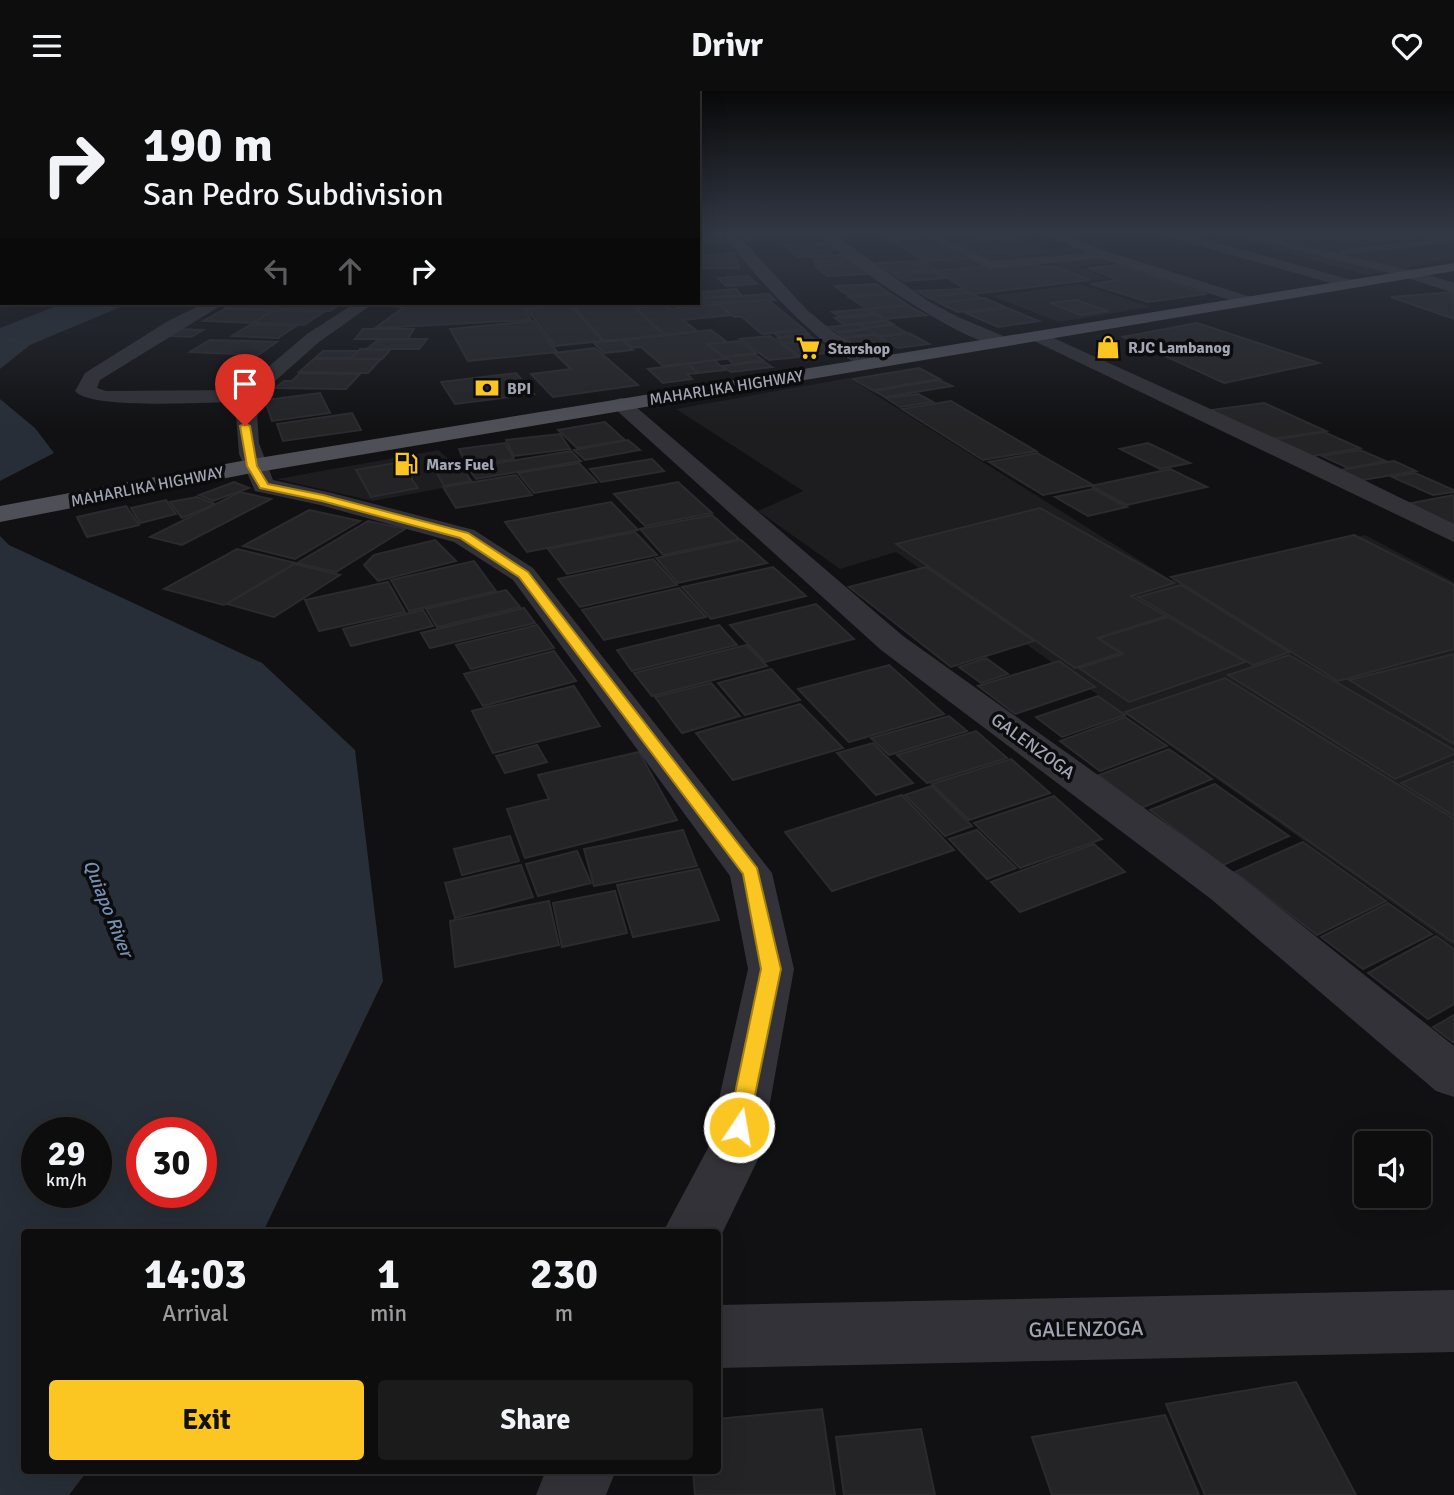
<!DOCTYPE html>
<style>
body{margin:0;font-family:Signika,sans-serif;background:#1b1b1c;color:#f1f3f6;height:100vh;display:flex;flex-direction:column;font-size:26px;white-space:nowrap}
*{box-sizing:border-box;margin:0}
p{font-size:23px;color:#9a9c9e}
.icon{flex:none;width:38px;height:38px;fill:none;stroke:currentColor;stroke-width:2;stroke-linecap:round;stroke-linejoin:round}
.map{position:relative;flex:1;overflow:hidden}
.details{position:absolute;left:21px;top:1138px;width:700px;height:245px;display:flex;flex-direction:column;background:#0d0d0e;border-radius:7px;box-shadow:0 7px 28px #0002,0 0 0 2px #2d2d2e}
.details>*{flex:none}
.guide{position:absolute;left:0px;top:0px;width:700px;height:214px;box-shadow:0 7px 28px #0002,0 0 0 2px #2d2d2e;background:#0d0d0e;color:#f1f3f6;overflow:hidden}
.tools{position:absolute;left:1354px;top:1040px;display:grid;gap:14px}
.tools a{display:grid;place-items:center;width:77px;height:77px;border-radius:7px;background:#0d0d0e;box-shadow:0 7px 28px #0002,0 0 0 2px #2d2d2e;font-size:35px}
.speed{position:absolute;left:21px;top:1026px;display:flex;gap:14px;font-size:35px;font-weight:700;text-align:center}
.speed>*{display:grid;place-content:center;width:91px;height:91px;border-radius:50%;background:#0d0d0e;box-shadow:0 7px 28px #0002,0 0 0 2px #2d2d2e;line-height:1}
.speed small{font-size:18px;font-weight:400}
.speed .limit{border:10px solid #d22;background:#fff;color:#111}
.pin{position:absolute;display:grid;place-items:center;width:60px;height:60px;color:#fff;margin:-72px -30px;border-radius:50% 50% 50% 0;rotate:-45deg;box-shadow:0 0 7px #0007}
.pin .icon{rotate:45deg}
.me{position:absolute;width:77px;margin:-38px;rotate:12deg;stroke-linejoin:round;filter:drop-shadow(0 0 5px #0008)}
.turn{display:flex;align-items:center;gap:24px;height:147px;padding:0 28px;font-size:32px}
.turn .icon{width:91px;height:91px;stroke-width:2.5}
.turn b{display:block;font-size:49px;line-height:60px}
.lanes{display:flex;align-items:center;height:66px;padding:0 28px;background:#0003;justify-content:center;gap:35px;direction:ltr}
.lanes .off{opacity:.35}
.eta{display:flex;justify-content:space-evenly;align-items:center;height:119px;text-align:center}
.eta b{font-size:42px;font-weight:700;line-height:49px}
.action{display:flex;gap:14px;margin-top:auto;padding:14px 28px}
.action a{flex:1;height:80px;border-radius:7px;background:#fbc621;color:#111;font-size:28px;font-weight:700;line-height:80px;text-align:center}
.action a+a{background:#1b1b1c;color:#f1f3f6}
header{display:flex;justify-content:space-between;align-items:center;height:91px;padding:0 28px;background:#0d0d0e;font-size:32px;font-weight:700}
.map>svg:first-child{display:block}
</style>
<header><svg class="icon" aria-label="menu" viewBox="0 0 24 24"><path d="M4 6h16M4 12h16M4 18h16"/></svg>Drivr<svg class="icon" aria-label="heart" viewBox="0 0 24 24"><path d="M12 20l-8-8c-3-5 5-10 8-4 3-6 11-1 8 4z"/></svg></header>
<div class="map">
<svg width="1454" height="1404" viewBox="0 0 1454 1404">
<rect width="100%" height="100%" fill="#111113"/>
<g fill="#1d1d20">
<polygon points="878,142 1010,142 1049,158 1071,156 1112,172 1080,175 1108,188 980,203 931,177"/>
<polygon points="1213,142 1454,142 1454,168 1366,184"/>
<polygon points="1080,193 1151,216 1059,231 991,205"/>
<polygon points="849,287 1171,489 1365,444 1454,491 1454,856 896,461 840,478 758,420 803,400 676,318"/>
<polygon points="438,359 475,391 373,410 277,388"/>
</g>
<g fill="#272e37" fill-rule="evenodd">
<polygon points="64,212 130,212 30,254 0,278 0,237"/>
<polygon points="0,308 35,337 54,362 0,390"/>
<path d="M0,445L9,454L262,572L355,659L383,890L263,1141H24V1379H88L69,1404H0ZM37,1041H96V1101H37ZM201,1041V1101H142V1041Z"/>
</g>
<g fill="#242427" stroke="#2b2b2f" stroke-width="2">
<polygon points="816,142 821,145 786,147 780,143"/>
<polygon points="882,142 914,142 936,155 904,157"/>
<polygon points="964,142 1000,142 1044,161 1012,163"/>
<polygon points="1252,142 1454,142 1313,158"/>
<polygon points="719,143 726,151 698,153 698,144"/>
<polygon points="779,143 783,147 747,149 743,145"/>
<polygon points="979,150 1003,161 979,163 956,152"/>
<polygon points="831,151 842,158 811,160 801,153"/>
<polygon points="800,153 810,160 793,161 784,154"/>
<polygon points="943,155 964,168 925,170 905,157"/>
<polygon points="827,160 833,164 798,166 793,162"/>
<polygon points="734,162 739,177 698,177 698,165"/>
<polygon points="843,164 850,169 817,171 811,165"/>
<polygon points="851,169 856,173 819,175 814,171"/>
<polygon points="922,170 936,179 890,181 877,172"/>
<polygon points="1023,172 1035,176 1053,175 1090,189 973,203 937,180"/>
<polygon points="856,173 869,183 827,185 816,175"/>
<polygon points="1118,174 1207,203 1148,211 1091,193 1118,189 1088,177"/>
<polygon points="933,179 946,187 904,190 892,182"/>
<polygon points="748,185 757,193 726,195 718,187"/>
<polygon points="876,193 890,203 849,205 835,195"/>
<polygon points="736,198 741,204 705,207 700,201"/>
<polygon points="962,198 969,201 926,205 917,200"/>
<polygon points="1453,201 1454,228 1391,206"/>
<polygon points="970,202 981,207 938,211 927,206"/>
<polygon points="769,203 775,209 698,212 698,208"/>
<polygon points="891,203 908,214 867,218 849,206"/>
<polygon points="984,207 1005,216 958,221 939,212"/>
<polygon points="768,209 805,239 762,243 741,225 734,226 720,213"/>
<polygon points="1076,209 1108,220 1081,224 1050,212"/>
<polygon points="235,212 288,212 277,219 225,217"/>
<polygon points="289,212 342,212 330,220 279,218"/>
<polygon points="479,212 522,212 531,229 375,237 404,216"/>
<polygon points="598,212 629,212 664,244 604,250 572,214"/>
<polygon points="569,213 603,250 555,255 526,217"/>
<polygon points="717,213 731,224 683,229 697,240 665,244 636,217 666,214 670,218"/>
<polygon points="907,214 926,224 886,228 868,218"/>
<polygon points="1007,217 1039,230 998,236 966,222"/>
<polygon points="225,218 273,219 252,232 203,230"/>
<polygon points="865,218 873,223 840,226 832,221"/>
<polygon points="273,220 324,221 304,234 253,232"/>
<polygon points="877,224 884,230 844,234 835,227"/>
<polygon points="533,230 557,261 468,270 450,238"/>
<polygon points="887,230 893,233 865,237 859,233"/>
<polygon points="1197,232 1319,272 1224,292 1123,246"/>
<polygon points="857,233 866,238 837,241 829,236"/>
<polygon points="250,234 296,235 278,247 232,245"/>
<polygon points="893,234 907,242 879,245 865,237"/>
<polygon points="181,238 203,239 191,246 169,245"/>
<polygon points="363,238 414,238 408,248 355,248"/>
<polygon points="867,238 875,243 845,246 838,242"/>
<polygon points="711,239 727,251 707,253 725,268 663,275 641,256 632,257 624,249"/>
<polygon points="804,239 809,243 779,246 774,242"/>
<polygon points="909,242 929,253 898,257 879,246"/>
<polygon points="808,244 816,249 784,253 777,247"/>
<polygon points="874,244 890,253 860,256 845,247"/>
<polygon points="770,245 799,266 769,269 740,248"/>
<polygon points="379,248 427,248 419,258 367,258"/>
<polygon points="210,249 277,251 258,264 190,261"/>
<polygon points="622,249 633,259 604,262 594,252"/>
<polygon points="816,249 834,261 800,265 783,253"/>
<polygon points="739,250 756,262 724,266 708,253"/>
<polygon points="595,257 638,294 553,306 531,283 571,278 554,262"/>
<polygon points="360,258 390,259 382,268 351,268"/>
<polygon points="323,260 358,260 351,267 315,267"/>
<polygon points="754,263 763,269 734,273 725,266"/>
<polygon points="314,268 381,268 368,282 299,281"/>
<polygon points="714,269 725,279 699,282 688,273"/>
<polygon points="763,270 772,276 731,281 722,275"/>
<polygon points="687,273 698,282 687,283 692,288 663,292 648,278"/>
<polygon points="919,277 940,288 872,299 853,288"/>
<polygon points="300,282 360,283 346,298 275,297 284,290 292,290"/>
<polygon points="516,282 534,303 455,313 441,291"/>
<polygon points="939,289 952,295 885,306 874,300"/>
<polygon points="320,302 330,322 272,330 265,309"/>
<polygon points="918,303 933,311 900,316 886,307"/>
<polygon points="951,310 1036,360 983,369 902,318"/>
<polygon points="1264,312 1326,340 1270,348 1211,319"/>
<polygon points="352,322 361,339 283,350 277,333"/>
<polygon points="605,331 625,349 577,357 558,339"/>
<polygon points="1324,341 1360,357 1307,366 1272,349"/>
<polygon points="560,343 570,358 514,365 506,349"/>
<polygon points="628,349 640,359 585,369 574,359"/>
<polygon points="505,352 514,368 466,374 459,358"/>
<polygon points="1148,352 1190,372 1160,378 1120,358"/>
<polygon points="1360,359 1386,370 1348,377 1322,365"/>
<polygon points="571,360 581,370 476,388 468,377"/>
<polygon points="1037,362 1093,394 1043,404 989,371"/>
<polygon points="652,368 664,380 601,391 590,378"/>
<polygon points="1394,370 1416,380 1357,390 1335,380"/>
<polygon points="400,371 418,397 371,406 356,379"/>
<polygon points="579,372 597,391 534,402 518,382"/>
<polygon points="461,374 471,390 444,395 435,379"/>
<polygon points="1170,378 1207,396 1127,414 1091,395"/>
<polygon points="1415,382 1454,399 1454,401 1433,404 1392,386"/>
<polygon points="516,384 532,404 456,417 443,396"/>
<polygon points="234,391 249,397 213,410 199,404"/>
<polygon points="678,391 712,422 645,435 614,403"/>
<polygon points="1093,398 1127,416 1088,425 1055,406"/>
<polygon points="240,401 271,408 182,454 150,446"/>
<polygon points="1454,404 1454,435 1407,413"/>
<polygon points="197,406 215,413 182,427 170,411"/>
<polygon points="166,409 176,423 140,432 131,417"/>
<polygon points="611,411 638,439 527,461 505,431"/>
<polygon points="126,415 139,434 87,446 77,426"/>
<polygon points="1040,417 1174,492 1131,505 1166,525 1097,547 1120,562 1075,577 896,453"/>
<polygon points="309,419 360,430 295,468 243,455"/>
<polygon points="712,424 739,448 663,464 640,438"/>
<polygon points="368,430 405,438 336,481 297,472"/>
<polygon points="635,441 657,464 567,483 548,458"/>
<polygon points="1354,444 1454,494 1454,558 1338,590 1171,486"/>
<polygon points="435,449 456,470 378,490 364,474 374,464"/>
<polygon points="741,449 767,472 678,492 656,467"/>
<polygon points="237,458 295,472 224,514 164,498"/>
<polygon points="653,468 677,494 580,516 558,488"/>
<polygon points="474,470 496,500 409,520 391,489"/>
<polygon points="295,473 340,484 274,526 227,513"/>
<polygon points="773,476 806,505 711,528 682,496"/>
<polygon points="926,476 1034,550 951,576 849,496"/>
<polygon points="388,491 405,521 319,540 305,509"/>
<polygon points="1181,494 1289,561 1253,574 1138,506"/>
<polygon points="679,497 706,526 604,549 582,519"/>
<polygon points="506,499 520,516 437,536 426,518"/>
<polygon points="816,513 854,548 765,571 730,534"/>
<polygon points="524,517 535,532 430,557 421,542"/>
<polygon points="423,519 433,535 351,555 343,538"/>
<polygon points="1168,526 1245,571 1129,611 1079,577 1123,563 1099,547"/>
<polygon points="537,534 554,557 471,578 456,554"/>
<polygon points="719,534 737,554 632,580 617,559"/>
<polygon points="746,554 767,575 652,605 634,582"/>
<polygon points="554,560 576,590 483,615 464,583"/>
<polygon points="1454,563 1454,653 1349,589"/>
<polygon points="1289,564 1454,659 1454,663 1395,688 1228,584"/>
<polygon points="986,567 1008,583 981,592 959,576"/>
<polygon points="1059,570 1095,596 1015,623 978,595"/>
<polygon points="889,574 944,623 849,651 798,598"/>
<polygon points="771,578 800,609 745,624 718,592"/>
<polygon points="1225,587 1454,728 1454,852 1125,621"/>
<polygon points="711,592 740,625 682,642 655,606"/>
<polygon points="574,595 600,635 493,662 472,620"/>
<polygon points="1098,605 1125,624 1062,646 1036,626"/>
<polygon points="800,613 843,657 733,689 696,642"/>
<polygon points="949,625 967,640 889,664 871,647"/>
<polygon points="1125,626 1167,655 1100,680 1060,650"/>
<polygon points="976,640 1007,667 927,692 897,664"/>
<polygon points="873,652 913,692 876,704 837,662"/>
<polygon points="537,654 547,671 505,682 496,665"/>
<polygon points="1169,658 1212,688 1141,717 1099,684"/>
<polygon points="639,661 677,729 525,767 507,718 549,708 538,684"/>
<polygon points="1011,668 1050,702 969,729 932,693"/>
<polygon points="1454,670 1454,725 1401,692"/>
<polygon points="1215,693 1289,745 1223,774 1150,719"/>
<polygon points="932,695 972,735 945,745 905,704"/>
<polygon points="902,704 954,759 832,800 785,741"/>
<polygon points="1054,705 1102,748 1020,777 974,732"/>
<polygon points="683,739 697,775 594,795 584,758"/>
<polygon points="977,739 1016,777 987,788 949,748"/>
<polygon points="510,745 519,770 462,784 454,758"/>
<polygon points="1303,751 1386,810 1317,844 1235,781"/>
<polygon points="1094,753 1125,781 1020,821 991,791"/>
<polygon points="577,760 591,792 538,805 526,773"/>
<polygon points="521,774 533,806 455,827 445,792"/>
<polygon points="699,778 719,829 633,846 617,794"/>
<polygon points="615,800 627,842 562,856 553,812"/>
<polygon points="549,810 559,854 455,876 450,830"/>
<polygon points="1388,812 1432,843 1363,878 1321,846"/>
<polygon points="1436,845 1454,858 1454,913 1428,928 1368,882"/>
<polygon points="1454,924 1454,952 1433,936"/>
<polygon points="1296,1291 1356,1404 1205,1404 1166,1313"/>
<polygon points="822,1318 835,1404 695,1404 693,1379 718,1379 718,1328"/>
<polygon points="1165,1324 1199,1404 1052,1404 1032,1346"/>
<polygon points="921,1338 935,1404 844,1404 836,1346"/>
</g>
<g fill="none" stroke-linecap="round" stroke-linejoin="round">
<g fill="#323238" fill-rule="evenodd">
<polygon points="920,142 933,142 992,170 1104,161 1110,164 1104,167 990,178"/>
<polygon points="1228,142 1246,142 1340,163 1340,159 1344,158 1454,145 1454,151 1344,164 1413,180 1413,186 1409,187"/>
</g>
<g fill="#323238" fill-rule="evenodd">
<path d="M723,142H736L807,219L835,242L880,268L883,272L880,276C841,286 743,172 723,142Z"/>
<path d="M817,142H832L928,210L958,226L1008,247L1011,251L1008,255C976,263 841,168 817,142Z"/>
<polygon points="1041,142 1059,142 1109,161 1254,207 1256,210 1248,215 1242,213 1099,167"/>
<polygon points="1162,142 1183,142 1355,190 1358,193 1355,196 1345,196 1164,145"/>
<polygon points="0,160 2,160 0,169"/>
<polygon points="1409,178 1454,192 1454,202 1404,186 1401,183 1404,180"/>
<path d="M205,212H225L100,289L97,297L106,300L241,299L307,243L355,212H374L319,251L256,307L259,352L273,389L332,402L474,439L533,477L772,782L794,878L761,1062L718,1151V1141H663L708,1057L748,878L730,785L513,489L454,451L320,414L255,400L239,363L235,311C208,311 89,319 75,300L85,282L168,230Z"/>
<polygon points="384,212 411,212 403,217 386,215"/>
<polygon points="1038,240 1317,366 1454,433 1454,451 1032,249 1029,245 1032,241"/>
<polygon points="621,307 628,309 903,545 1241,786 1454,955 1454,1006 1436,1000 1211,808 881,559 614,317 611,313 614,309"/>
<polygon points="1454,1199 1454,1261 718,1277 718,1214"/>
<polygon points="546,1379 616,1379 606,1404 536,1404"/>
</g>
<polygon fill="#4e4f57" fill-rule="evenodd" points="1454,172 1454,180 252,382 0,431 0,415 252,368"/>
</g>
<linearGradient id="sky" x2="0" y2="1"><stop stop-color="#09090a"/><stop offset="0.42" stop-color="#323844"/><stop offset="1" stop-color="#323844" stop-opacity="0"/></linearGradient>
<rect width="1454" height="338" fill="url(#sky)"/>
<polygon fill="#fbc621" stroke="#a38115" stroke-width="2" points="245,333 250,335 257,375 268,393 323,404 468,442 528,481 757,777 781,878 747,1043 739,1046 731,1043 728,1036 761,878 743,783 519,486 460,447 322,410 260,397 247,375 240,335"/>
<defs>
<g id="shop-bare" transform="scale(1.89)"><path d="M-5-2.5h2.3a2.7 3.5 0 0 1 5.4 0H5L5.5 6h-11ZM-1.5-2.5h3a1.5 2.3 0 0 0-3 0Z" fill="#fbc621" stroke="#0c0c0e" stroke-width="2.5" paint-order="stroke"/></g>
<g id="supermarket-bare" transform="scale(1.89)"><path d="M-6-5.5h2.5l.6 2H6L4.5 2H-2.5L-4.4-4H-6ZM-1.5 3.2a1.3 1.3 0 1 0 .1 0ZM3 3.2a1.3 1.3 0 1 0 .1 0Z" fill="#fbc621" stroke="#0c0c0e" stroke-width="2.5" paint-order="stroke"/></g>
<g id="bank-bare" transform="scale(1.89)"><path d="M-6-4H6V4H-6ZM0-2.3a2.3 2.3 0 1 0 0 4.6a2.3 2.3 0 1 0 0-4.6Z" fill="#fbc621" stroke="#0c0c0e" stroke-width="2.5" paint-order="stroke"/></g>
<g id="fuel-bare" transform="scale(1.89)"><path d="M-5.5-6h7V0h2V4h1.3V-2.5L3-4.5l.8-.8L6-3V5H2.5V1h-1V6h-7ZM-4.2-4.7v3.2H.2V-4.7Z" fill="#fbc621" stroke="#0c0c0e" stroke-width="2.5" paint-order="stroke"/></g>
</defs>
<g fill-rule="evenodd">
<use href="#shop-bare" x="1108" y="256"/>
<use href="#supermarket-bare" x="808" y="257"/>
<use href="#bank-bare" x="487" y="297"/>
<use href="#fuel-bare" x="406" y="373"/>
</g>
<g text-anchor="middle" stroke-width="7" stroke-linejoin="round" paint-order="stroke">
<g font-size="16" font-weight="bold" fill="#a2a6b4" stroke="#0c0c0e" text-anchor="start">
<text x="1128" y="262">RJC Lambanog</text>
<text x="828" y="263">Starshop</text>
<text x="507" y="303">BPI</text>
<text x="426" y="379">Mars Fuel</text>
</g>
<g font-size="16" fill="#a2a6b4" stroke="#0c0c0e">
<text transform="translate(726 296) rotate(-9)" y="6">MAHARLIKA HIGHWAY</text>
<text transform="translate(147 395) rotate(-11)" y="6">MAHARLIKA HIGHWAY</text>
</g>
<g font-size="18" fill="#a2a6b4" stroke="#0c0c0e">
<text transform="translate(1033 655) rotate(36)" y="6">GALENZOGA</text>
</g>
<g font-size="19" font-style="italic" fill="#7690b2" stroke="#0c0c0e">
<text transform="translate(109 817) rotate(68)" y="7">Quiapo River</text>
</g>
<g font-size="21" fill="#a2a6b4" stroke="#0c0c0e">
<text transform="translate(1086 1238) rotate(-1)" y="7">GALENZOGA</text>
</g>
</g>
</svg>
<div class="tools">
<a><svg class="icon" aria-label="sound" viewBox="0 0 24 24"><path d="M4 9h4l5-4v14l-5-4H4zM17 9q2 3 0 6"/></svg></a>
</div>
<div class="speed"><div>29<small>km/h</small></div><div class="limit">30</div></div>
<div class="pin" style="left:245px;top:335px;background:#d93025"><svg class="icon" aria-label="arrive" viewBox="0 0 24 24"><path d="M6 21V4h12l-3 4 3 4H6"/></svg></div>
<svg class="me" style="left:739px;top:1036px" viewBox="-20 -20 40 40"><circle r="17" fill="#fbc621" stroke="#fff" stroke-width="3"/><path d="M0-11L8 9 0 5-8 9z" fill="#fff"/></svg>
<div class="guide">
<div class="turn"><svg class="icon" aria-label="right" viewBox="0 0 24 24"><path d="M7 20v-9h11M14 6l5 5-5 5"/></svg><div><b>190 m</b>San Pedro Subdivision</div></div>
<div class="lanes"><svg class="icon off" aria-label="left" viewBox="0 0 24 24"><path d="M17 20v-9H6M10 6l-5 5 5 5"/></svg><svg class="icon off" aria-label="ahead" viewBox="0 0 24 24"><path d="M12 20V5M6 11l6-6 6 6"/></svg><svg class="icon" aria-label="right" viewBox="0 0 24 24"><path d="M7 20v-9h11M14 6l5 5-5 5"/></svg></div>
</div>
<section class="details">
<div class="eta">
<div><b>14:03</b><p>Arrival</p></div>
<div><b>1</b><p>min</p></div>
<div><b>230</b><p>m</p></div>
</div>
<div class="action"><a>Exit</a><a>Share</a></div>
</section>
</div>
